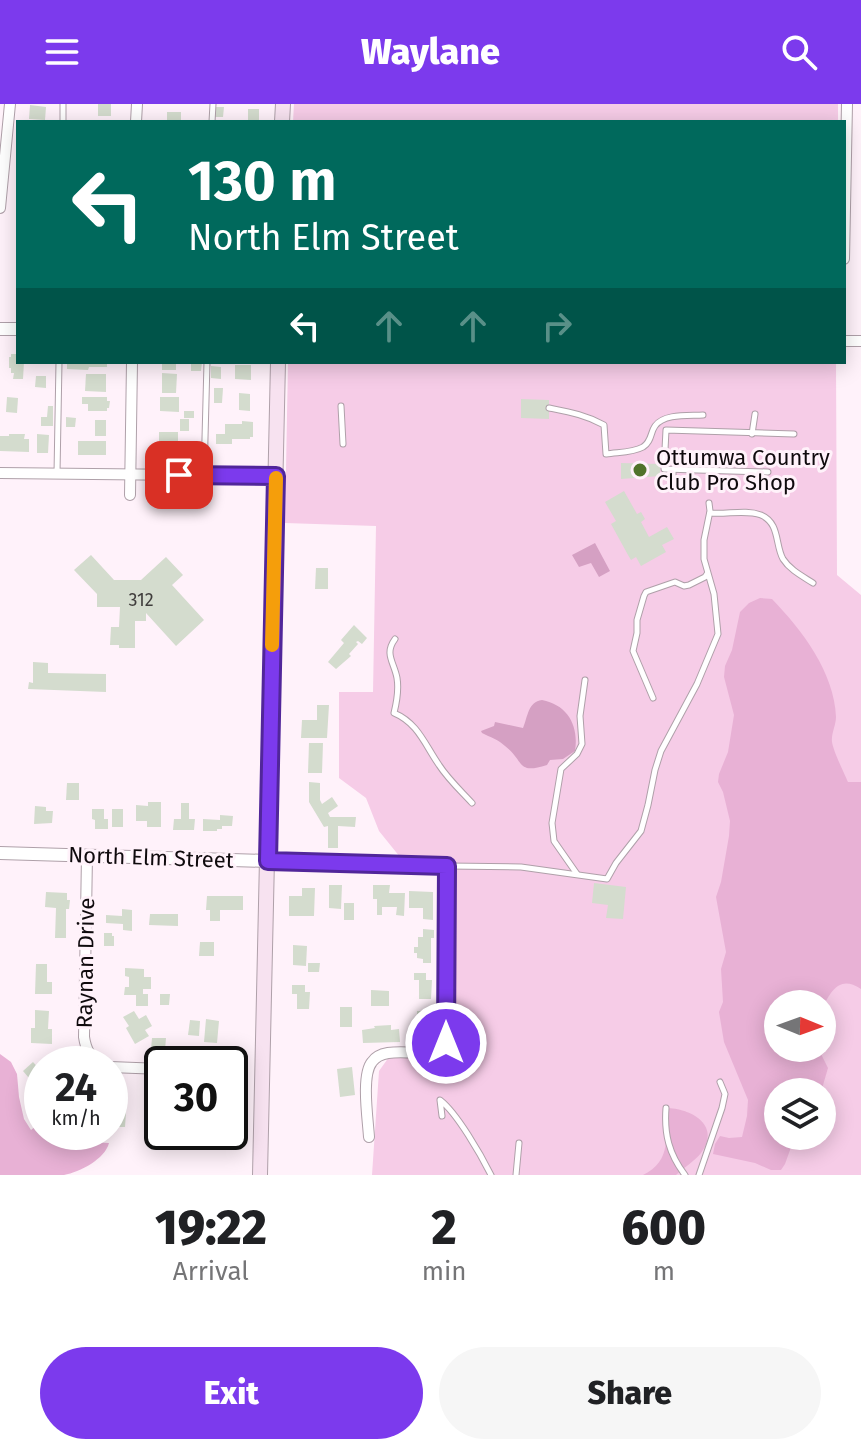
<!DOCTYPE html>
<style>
body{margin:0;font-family:"Fira Sans",sans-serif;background:#f6f6f6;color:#202124;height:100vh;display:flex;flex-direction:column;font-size:30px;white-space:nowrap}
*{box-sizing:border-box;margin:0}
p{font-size:26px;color:#757577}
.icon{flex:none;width:44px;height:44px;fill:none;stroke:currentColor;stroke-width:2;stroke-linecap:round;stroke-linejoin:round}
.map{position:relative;height:1071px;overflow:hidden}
.panel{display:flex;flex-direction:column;background:#fff;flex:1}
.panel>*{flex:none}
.guide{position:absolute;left:16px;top:16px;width:830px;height:244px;border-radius:0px;box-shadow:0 4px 20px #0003;background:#00695c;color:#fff;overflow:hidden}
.needle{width:52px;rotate:91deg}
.buttons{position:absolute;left:764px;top:886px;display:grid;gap:16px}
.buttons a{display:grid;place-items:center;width:72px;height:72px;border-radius:50%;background:#fff;box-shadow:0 4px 20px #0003;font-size:40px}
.speed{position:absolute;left:24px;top:942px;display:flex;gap:16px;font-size:40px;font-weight:700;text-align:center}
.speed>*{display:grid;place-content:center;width:104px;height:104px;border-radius:50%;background:#fff;box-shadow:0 4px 20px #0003;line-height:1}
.speed small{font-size:20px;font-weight:400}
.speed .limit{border:4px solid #111;border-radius:12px;background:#fff;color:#111}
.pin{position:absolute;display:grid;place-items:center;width:68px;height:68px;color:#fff;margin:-34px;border-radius:16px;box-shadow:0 4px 12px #0006}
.me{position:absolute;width:88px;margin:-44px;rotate:0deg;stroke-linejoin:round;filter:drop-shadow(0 0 6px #0008)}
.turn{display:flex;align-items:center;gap:28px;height:168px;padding:0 40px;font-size:36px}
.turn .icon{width:104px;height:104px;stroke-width:2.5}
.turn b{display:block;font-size:56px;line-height:68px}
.lanes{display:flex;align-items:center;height:76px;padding:0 40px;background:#0003;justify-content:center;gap:40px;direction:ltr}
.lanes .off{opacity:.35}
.eta{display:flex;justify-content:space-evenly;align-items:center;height:136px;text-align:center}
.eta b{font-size:48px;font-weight:800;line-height:56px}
.action{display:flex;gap:16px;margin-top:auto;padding:16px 40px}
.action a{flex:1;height:92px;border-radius:48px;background:#7c3aed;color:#fff;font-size:32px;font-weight:800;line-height:92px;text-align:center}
.action a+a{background:#f6f6f6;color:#202124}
header{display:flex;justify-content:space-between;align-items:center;height:104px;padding:0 40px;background:#7c3aed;color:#fff;font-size:36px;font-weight:800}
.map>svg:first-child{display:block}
</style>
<header><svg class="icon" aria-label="menu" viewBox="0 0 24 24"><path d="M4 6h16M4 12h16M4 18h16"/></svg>Waylane<svg class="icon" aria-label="search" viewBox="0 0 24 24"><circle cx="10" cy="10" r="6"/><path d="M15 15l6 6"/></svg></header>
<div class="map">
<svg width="861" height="1071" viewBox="0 0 861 1071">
<rect width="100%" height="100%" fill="#fff2fa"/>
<g fill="#f6cce7" fill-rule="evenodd">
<polygon points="294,0 838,0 838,18 293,18"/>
<path d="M288,258H836L837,471L861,491V1071H372L379,967L389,953L405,951L449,953L451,757L400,753L379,727L366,694L339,674V588H373L376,422L285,419ZM778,900H822V944H778ZM778,988H822V1032H778Z"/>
</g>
<g fill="#e8b1d5">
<path d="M760,494L772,495C802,526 834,568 836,613C836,621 831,630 832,638C833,646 844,669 848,678H861V885C840,871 832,886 822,904V900H778V944H818L828,964L821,988H778V1032H795L785,1060L781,1066H771L755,1059L713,1050L715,1040L720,1032L729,1034L742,1033L747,1012L748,996L724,938L719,908L723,898L721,865L726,848L716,793L721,778L729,732L730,717L723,688L718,678L719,670L728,648L734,611L724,573L725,562L732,546L740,508L749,499Z"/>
<path d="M0,950L11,958L17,970L19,993L24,1015L31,1026L42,1017V1028H87V1038L109,1039C105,1055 80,1068 64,1071C48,1071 17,1071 0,1071Z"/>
<path d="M666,1004C690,1004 722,1021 701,1049C694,1058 684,1063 676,1071H643C672,1057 666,1032 666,1004Z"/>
</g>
<g fill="#d5a0c3">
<polygon points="595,439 610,467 599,473 591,459 579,463 572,451"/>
<path d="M542,596C568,601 579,622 575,647L563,655L550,656L547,661C516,671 525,657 505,642C499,636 490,633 482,629L481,627L494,622L495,618L523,624C528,612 528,598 542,596Z"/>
</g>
<g fill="#d4dcce">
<rect x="98" y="0" width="13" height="12"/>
<polygon points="30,1 46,3 45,16 29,15"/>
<polygon points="214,3 224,3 223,13 214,13"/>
<rect x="248" y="5" width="11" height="13"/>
<rect x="167" y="8" width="14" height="10"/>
<polygon points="11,250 18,250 18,258 24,258 23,275 13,275 14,269 11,269 11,264 9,264 9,253 11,253"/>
<polygon points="67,258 107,258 107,263 89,263 88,266 67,265"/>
<rect x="162" y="258" width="14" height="8"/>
<polygon points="191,258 202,258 201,267 191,267"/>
<polygon points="235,261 251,261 251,276 235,275"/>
<polygon points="211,262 221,263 221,275 211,274"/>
<polygon points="162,269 177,270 176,289 162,289"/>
<polygon points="86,270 106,270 106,288 85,287"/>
<polygon points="36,272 46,272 46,284 35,283"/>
<polygon points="214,284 223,284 222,299 214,299"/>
<polygon points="239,289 250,290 250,307 239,306"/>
<polygon points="7,293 18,294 17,309 6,308"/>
<polygon points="82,293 107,293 107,297 110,297 109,304 107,304 107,307 88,307 88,300 82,300"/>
<polygon points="160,293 179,293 179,308 160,307"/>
<polygon points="521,295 549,296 549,315 521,314"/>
<polygon points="48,302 53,302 53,322 41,322 41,313 47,313"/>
<rect x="184" y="307" width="10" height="7"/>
<polygon points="66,313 76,314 75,323 66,323"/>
<rect x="180" y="315" width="9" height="12"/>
<rect x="95" y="316" width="11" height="16"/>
<polygon points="242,317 253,318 253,333 250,333 250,335 232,335 232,340 216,340 216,330 225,330 225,320 242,320"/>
<polygon points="159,328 178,328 178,343 159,342"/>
<polygon points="9,330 25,330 24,335 29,335 29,348 0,347 0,332 9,332"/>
<polygon points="37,330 49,331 48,349 37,349"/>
<rect x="78" y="337" width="28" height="14"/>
<polygon points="621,359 660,360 660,372 621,375"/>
<polygon points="624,387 637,410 641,408 645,415 641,418 649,433 667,423 674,435 662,441 666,448 641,462 636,453 631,456 628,451 611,420 616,417 605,398"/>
<polygon points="91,451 114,476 141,476 166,453 183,471 172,481 204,516 176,542 146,509 146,517 135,517 135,544 119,544 119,541 110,541 111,523 119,523 120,503 97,503 97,490 74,466"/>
<polygon points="316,464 328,464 328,485 315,485"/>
<polygon points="354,521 367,534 362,540 358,537 356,538 358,540 349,550 351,552 336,565 328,558 344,539 341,536"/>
<polygon points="33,558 48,559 48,569 106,570 106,588 28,585 29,578 33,579"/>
<polygon points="317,601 329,601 327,634 301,634 302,616 317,616"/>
<polygon points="309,639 323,639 322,669 308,669"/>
<polygon points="309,678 320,679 320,696 322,700 332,693 338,702 328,709 330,713 356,713 355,723 338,722 338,744 328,744 328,722 324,723 309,698"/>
<polygon points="67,679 79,679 79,696 66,696"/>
<polygon points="148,698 161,698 161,723 147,723 147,717 136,717 136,701 148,702"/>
<polygon points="181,699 189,699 189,715 195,715 194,726 173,726 174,715 181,715"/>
<polygon points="35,702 46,703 46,707 53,707 52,719 34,720"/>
<polygon points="92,705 104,705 104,715 108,715 108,725 95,725 95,716 92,715"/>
<rect x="112" y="705" width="11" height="18"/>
<polygon points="220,711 233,712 232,722 222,722 222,725 217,725 217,727 203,727 203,715 220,716"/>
<polygon points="594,779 626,783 623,815 606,814 608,801 592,799"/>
<polygon points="329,781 342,781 341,805 329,804"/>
<polygon points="373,781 390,781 389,789 405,789 404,812 396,811 397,803 382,803 382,811 377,811 377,795 373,795"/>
<polygon points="302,784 315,784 314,812 289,812 289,792 302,792"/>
<polygon points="409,787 433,788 433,816 423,815 423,804 409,804"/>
<polygon points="46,788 67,789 67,796 70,796 69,805 66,805 66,834 55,834 56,804 45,803"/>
<polygon points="207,792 243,792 243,806 220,806 220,817 210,817 210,806 206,806"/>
<rect x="344" y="799" width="10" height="17"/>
<polygon points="122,805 132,806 132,827 123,826 123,820 106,819 106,811 122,812"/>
<polygon points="150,810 178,810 178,822 149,821"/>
<polygon points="423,825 434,826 434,834 431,834 431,859 423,859 423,855 417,854 417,849 414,849 414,843 418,843 418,833 423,833"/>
<polygon points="104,829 112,829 112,832 114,832 114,842 104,842"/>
<polygon points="200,838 214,838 214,852 199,852"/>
<polygon points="293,841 307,842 306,862 293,861"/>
<polygon points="308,859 320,859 319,868 308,868"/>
<polygon points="36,860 47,860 47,878 52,878 52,890 35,890"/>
<polygon points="125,864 144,865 144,873 151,873 151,885 143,885 143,890 148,890 148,902 136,902 136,891 124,891 125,883 129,883 129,873 125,872"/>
<polygon points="414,869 426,869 426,876 432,876 431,895 419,895 419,876 414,876"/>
<polygon points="292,881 305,881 305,888 310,888 309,905 297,905 297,890 292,890"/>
<polygon points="371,886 389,887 389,902 371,902"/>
<polygon points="160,890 170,890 169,901 160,901"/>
<rect x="340" y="903" width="12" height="20"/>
<polygon points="35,906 49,907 48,925 52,925 52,940 31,939 31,924 35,924"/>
<polygon points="134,907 139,915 146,911 152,922 145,926 149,932 135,940 126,924 129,922 123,913"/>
<polygon points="417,907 431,907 430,938 417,938"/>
<polygon points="206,915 219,917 217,939 204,938"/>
<polygon points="190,916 200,917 199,932 188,931"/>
<polygon points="391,921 391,926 399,925 400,938 363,939 362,926 375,924 374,922"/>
<polygon points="152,934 166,934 165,946 151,945"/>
<polygon points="33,958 42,968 42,972 34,980 23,967"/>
<polygon points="352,963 355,991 340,993 337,965"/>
<polygon points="110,992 114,992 114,997 116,997 116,993 127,993 125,1023 112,1023 112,1011 116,1010 110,1010"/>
<polygon points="187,1028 207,1028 196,1038"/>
</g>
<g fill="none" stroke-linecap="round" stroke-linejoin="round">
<g stroke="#afa0a9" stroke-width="7">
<g id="service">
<polyline points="63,18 63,0"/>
<polyline points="212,18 213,0"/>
<polyline points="341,302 343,340"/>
<path d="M549,304C569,308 586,311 604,321L606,350C618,348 632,349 643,343C652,337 650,329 655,322C664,309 690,312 703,311"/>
<polyline points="752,330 755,310"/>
<polyline points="768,368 664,365 666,326 794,330"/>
<polyline points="57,369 59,258"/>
<polyline points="204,372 207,258"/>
<polyline points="673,384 673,365"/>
<path d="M710,409C726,411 745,405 761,411C780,419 775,441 783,455C790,466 802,472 813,479"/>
<path d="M395,535C384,550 394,558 397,574C399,586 397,597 394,609C418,619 425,641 439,661C448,675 461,687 472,699"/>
<polyline points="653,594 633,547 637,529 637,516 644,492 646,488 675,478 684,482 689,481 705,473 707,470"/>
<polyline points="448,762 521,763 607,775 616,759 641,727 648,701 655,666 661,647 697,580 718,530 714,490 704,455 704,436 710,407 709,399"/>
<polyline points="577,770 554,737 552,719 561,665 577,650 582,640 580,612 585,576"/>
<path d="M666,1004C664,1030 669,1050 685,1071"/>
<path d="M442,1012L440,996C457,1009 481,1051 491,1071"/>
<polyline points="516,1071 519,1039"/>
<polyline points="699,1071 722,1004 725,990 720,978"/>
</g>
</g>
<g stroke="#afa0a9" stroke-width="12">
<g id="minor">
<polyline points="136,18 137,0"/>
<polyline points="0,104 10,0"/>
<polyline points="844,155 847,0"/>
<polyline points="844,237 861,237"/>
<polyline points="0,369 276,372"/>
<polyline points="130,391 132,258"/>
<path d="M87,751L84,933C86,946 90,953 101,960"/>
<path d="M268,757L447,762L446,939L439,949C423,951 405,946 388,949C382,950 376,952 372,958C361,971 368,1016 369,1033"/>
<polyline points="110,963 162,965"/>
</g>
</g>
<g stroke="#afa0a9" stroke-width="14">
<g id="tertiary">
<polyline points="0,225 18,225"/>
<polyline points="0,749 268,757"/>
</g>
</g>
<g stroke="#afa0a9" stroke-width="16">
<g id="secondary">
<polyline points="282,18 283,0"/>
<polyline points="260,1071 278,258"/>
</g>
</g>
<use href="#service" stroke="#fff" stroke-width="5"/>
<use href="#minor" stroke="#fff" stroke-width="10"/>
<use href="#tertiary" stroke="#fff" stroke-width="12"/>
<use href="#secondary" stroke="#f7e2f0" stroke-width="14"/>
</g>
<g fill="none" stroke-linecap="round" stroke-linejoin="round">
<g stroke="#51269a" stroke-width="20">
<polyline id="route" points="179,371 276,372 268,757 447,762 446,939"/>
</g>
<use href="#route" stroke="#7c3aed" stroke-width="14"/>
<polyline stroke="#f59e0b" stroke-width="14" points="272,541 276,374"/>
</g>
<circle fill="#50732b" stroke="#fff2fa" stroke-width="3" cx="640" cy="366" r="8"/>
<g text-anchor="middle" stroke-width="6" stroke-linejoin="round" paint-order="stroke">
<g font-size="18" fill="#403e3d">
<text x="141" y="502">312</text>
</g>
<g font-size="22" fill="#0f0a0d" stroke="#fff2fa" text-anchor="start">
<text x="656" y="361">Ottumwa Country<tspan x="656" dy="25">Club Pro Shop</tspan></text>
</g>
<g font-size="22" fill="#0f0a0d" stroke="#fff2fa">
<text transform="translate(151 753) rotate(2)" y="8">North Elm Street</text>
<text transform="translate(85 859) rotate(-89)" y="8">Raynan Drive</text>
</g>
</g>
</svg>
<div class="buttons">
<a><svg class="needle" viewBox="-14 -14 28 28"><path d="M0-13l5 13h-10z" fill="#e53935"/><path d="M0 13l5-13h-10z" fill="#757577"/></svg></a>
<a><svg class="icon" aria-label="layers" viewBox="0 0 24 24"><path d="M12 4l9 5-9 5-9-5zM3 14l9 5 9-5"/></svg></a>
</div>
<div class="speed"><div>24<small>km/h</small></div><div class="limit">30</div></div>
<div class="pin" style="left:179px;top:371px;background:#d93025"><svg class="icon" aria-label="arrive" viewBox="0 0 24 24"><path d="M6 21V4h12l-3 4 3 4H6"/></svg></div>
<svg class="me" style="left:446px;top:939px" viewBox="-20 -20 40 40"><circle r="17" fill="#7c3aed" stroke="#fff" stroke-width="3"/><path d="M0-11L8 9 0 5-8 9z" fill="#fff"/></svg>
<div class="guide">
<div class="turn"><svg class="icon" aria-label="left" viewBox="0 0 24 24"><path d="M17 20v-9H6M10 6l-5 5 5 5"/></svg><div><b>130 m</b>North Elm Street</div></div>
<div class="lanes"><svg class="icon" aria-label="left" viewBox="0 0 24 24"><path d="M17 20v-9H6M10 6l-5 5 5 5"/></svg><svg class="icon off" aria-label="ahead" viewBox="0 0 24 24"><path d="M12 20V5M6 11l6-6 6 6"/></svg><svg class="icon off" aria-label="ahead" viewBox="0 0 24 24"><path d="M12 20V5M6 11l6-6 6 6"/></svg><svg class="icon off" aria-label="right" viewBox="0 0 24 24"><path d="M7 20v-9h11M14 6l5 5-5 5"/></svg></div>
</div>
</div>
<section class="panel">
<div class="eta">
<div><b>19:22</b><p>Arrival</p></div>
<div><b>2</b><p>min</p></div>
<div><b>600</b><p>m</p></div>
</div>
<div class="action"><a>Exit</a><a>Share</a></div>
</section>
